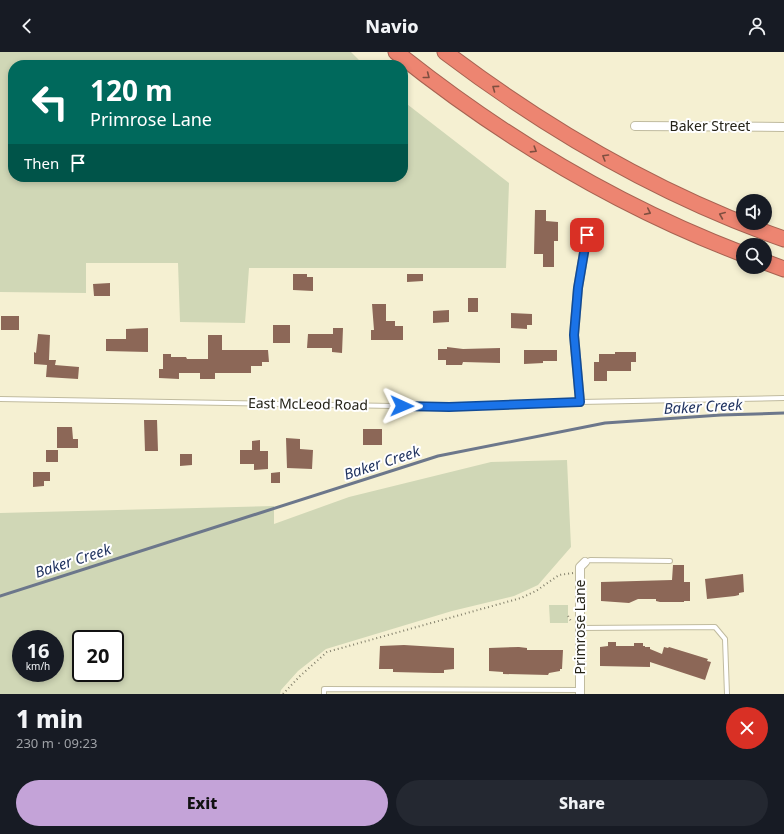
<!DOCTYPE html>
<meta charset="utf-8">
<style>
body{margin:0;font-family:"Noto Sans",sans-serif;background:#242831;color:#f1f3f6;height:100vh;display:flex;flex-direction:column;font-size:15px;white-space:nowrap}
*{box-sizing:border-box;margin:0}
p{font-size:13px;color:#9ea1a6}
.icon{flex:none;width:22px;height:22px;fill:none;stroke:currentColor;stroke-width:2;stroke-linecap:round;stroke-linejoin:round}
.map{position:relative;height:642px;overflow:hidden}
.side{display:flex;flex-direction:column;background:#171b24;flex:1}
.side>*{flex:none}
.guide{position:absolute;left:8px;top:8px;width:400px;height:122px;border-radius:16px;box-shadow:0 2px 6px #0003;background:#00695c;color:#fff;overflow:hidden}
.fabs{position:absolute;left:736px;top:142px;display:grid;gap:8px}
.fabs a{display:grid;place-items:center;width:36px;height:36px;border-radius:50%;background:#171b24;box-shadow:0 2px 6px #0003;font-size:20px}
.speed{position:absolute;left:12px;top:578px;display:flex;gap:8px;font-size:20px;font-weight:700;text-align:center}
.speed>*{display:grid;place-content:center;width:52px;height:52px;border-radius:50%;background:#171b24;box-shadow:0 2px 6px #0003;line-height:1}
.speed small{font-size:10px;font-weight:400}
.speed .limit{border:2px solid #111;border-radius:6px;background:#fff;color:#111}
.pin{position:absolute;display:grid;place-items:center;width:34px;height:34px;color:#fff;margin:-17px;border-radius:8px;box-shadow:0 2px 6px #0006}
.me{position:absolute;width:44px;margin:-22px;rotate:91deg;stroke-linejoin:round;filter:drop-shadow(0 0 3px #0008)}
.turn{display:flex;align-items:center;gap:14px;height:84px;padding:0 16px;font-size:18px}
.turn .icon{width:52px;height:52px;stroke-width:2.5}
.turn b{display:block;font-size:28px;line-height:34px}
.then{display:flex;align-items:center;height:38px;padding:0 16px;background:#0003;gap:8px;font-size:15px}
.round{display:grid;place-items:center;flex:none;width:42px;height:42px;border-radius:21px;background:#242831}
.summary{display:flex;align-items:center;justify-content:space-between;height:68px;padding:0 16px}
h1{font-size:24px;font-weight:800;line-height:30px}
.cta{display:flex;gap:8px;margin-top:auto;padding:8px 16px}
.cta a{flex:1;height:46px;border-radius:24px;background:#c4a3d8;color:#111;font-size:16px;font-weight:800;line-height:46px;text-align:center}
.cta a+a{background:#242831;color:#f1f3f6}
header{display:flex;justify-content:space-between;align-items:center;height:52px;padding:0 16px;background:#171b24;font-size:18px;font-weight:800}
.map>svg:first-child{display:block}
</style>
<header><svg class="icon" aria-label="back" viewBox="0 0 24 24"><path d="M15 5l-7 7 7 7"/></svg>Navio<svg class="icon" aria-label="person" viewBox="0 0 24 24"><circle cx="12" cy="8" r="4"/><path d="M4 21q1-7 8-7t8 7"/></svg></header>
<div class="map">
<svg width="784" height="642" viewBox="0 0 784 642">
<rect width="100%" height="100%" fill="#f5f0d2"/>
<g fill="#d0d7b6" fill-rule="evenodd">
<polygon points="0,0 351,0 364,13 13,13 13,125 403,125 403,49 509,131 506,216 249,216 245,271 180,270 178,211 86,211 86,241 0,240"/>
<path d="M567,408L571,495L538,533L514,544L452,559L326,597L298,619L281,638L280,642H0V461L274,454V472L349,445L491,410ZM21,587H55V621H21ZM81,587H115V621H81Z"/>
<polygon points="549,553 568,553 568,571 550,571"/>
</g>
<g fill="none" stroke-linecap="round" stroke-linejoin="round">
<polyline stroke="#6c778b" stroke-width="3" points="0,544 438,404 605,371 721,363 784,361"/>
</g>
<g fill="#8c6757">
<polygon points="535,158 546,158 546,169 558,170 558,189 554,189 554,215 543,215 543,202 534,202"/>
<polygon points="293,222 307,222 307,225 313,225 313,239 293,238"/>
<polygon points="407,222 423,222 423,229 407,230"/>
<polygon points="110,231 110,244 94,244 93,232"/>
<rect x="468" y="246" width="10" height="14"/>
<polygon points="372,252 386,252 386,269 395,269 395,274 403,274 403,288 371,288 371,278 374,278"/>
<polygon points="449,258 449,270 433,271 433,259"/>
<polygon points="511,261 532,262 532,273 527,273 527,277 511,276"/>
<rect x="1" y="264" width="18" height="14"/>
<rect x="273" y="273" width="17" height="18"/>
<polygon points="148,276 148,300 106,299 106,287 126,287 126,277"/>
<polygon points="333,276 343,276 342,301 332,300 332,296 307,296 308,282 333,282"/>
<polygon points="38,282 50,283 49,308 56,308 55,313 79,315 78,327 46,325 47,313 34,312 34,300 36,301"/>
<polygon points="208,283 222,283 222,298 268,298 269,310 262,310 262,314 251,314 251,321 215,321 215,327 200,327 200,321 179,321 179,327 159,326 159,317 163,317 163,302 171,302 171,305 186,305 187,307 208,307"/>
<polygon points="447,295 463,297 500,296 500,311 463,310 462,313 446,313 446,308 438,308 438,297 447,297"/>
<polygon points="524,298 557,298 557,309 543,309 543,311 524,312"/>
<polygon points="615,300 636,300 636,310 631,310 631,319 607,319 607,329 594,329 594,310 599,310 599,302 615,302"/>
<polygon points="144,368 157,368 158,399 145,399"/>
<polygon points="57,375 72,375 73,387 78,387 78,396 57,396"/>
<rect x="363" y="377" width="19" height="16"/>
<polygon points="286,386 300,387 300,397 313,398 312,417 287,416"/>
<polygon points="260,388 260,399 268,399 268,417 254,418 254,412 240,412 240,398 252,398 252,389"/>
<rect x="46" y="398" width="12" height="12"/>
<polygon points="180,402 192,402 192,413 180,414"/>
<polygon points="33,420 50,420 50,429 44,429 44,434 33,435"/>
<polygon points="280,420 280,431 271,431 271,421"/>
<polygon points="673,513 684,513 684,530 690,530 690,549 684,549 684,550 660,550 656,549 656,547 638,547 629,551 601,549 601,530 672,528"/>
<polygon points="743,522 744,540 739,541 739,543 735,544 707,547 705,527"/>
<polygon points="608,590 616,590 616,594 634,594 634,591 643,591 643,594 645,594 645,595 650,595 650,597 662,602 664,595 668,596 669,595 708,607 707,609 711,610 705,628 650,610 650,615 600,614 600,595 608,594"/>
<polygon points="404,593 454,596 454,617 444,618 444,621 434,621 393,620 393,617 379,617 380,594"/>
<polygon points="519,595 527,596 527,598 563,598 562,617 560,617 560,619 549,621 548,623 503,622 503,620 489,619 489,596"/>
</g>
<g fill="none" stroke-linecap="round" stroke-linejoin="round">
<g stroke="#c0bb9f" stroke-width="6">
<g id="lane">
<polyline points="0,347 449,355 580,350 784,346"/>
<polyline points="585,510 590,508 670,509"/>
<polyline points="580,576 715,575 725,587 727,642"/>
<polyline points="324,642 324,637 580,638"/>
</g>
</g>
<g stroke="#c0bb9f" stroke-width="10">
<g id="street">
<polyline points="635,74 784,75"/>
<polyline points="580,350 574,283 578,236 587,183"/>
<polyline points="580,642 580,515 585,510"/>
</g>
</g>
<g stroke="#a76352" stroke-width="17">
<g id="highway">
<path d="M396,0C501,84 617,154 743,202"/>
<path d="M445,0C548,78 662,144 784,187"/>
<polyline points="765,210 784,217"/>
</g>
</g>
<g stroke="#83806c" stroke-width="2" stroke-dasharray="1 3" stroke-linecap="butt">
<polyline points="568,564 572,571"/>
<polyline points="283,642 300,624 327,600 521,546 536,539 559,523 573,521"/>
</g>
<use href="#lane" stroke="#fff" stroke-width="4"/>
<use href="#street" stroke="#fff" stroke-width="8"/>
<use href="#highway" stroke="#ed8571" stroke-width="15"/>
</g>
<defs><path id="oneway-chevron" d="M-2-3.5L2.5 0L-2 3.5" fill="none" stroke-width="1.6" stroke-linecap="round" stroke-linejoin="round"/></defs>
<g stroke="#7f4f40">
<use href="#oneway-chevron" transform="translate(427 24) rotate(38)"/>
<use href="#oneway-chevron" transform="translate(495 36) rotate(-144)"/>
<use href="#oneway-chevron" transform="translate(534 98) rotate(32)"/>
<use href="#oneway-chevron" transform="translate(605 105) rotate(-149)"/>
<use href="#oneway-chevron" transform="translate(648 160) rotate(26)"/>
<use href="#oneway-chevron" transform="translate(722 163) rotate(-157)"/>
</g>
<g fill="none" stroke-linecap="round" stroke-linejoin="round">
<g stroke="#114b97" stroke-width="10">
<polyline id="route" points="402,354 449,355 580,350 574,283 578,236 587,183"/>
</g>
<use href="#route" stroke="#1a73e8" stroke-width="7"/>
</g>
<g text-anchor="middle" stroke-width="4" stroke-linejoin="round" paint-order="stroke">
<g font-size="14" fill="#252318" stroke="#fff">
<text x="710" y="79">Baker Street</text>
<text transform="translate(308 352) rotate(1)" y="5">East McLeod Road</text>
<text transform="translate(580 575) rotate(-90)" y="5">Primrose Lane</text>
</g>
<g font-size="15" font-style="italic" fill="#1f325f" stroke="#fff">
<text transform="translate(703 355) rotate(-3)" y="5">Baker Creek</text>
<text transform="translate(382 411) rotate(-18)" y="5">Baker Creek</text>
<text transform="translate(73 509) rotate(-18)" y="5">Baker Creek</text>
</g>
</g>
</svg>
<div class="fabs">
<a><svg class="icon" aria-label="sound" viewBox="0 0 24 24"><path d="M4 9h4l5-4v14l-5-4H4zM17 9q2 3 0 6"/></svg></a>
<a><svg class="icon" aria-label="search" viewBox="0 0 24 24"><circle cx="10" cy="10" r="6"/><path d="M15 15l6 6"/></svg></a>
</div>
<div class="speed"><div>16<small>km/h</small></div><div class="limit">20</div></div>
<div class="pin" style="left:587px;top:183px;background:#d93025"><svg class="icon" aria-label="arrive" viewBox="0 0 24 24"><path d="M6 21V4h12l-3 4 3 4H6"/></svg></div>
<svg class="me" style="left:402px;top:354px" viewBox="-20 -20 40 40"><path d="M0-17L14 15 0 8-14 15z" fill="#1a73e8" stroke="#fff" stroke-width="4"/></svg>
<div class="guide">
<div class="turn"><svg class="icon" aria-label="left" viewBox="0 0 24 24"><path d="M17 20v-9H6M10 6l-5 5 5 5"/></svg><div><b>120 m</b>Primrose Lane</div></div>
<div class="then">Then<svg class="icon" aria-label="arrive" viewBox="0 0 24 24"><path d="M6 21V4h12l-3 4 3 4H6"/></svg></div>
</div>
</div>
<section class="side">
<div class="summary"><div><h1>1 min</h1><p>230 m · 09:23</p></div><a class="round" style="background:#d93025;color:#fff"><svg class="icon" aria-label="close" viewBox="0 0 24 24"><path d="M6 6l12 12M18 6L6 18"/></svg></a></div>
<div class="cta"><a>Exit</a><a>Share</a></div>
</section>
